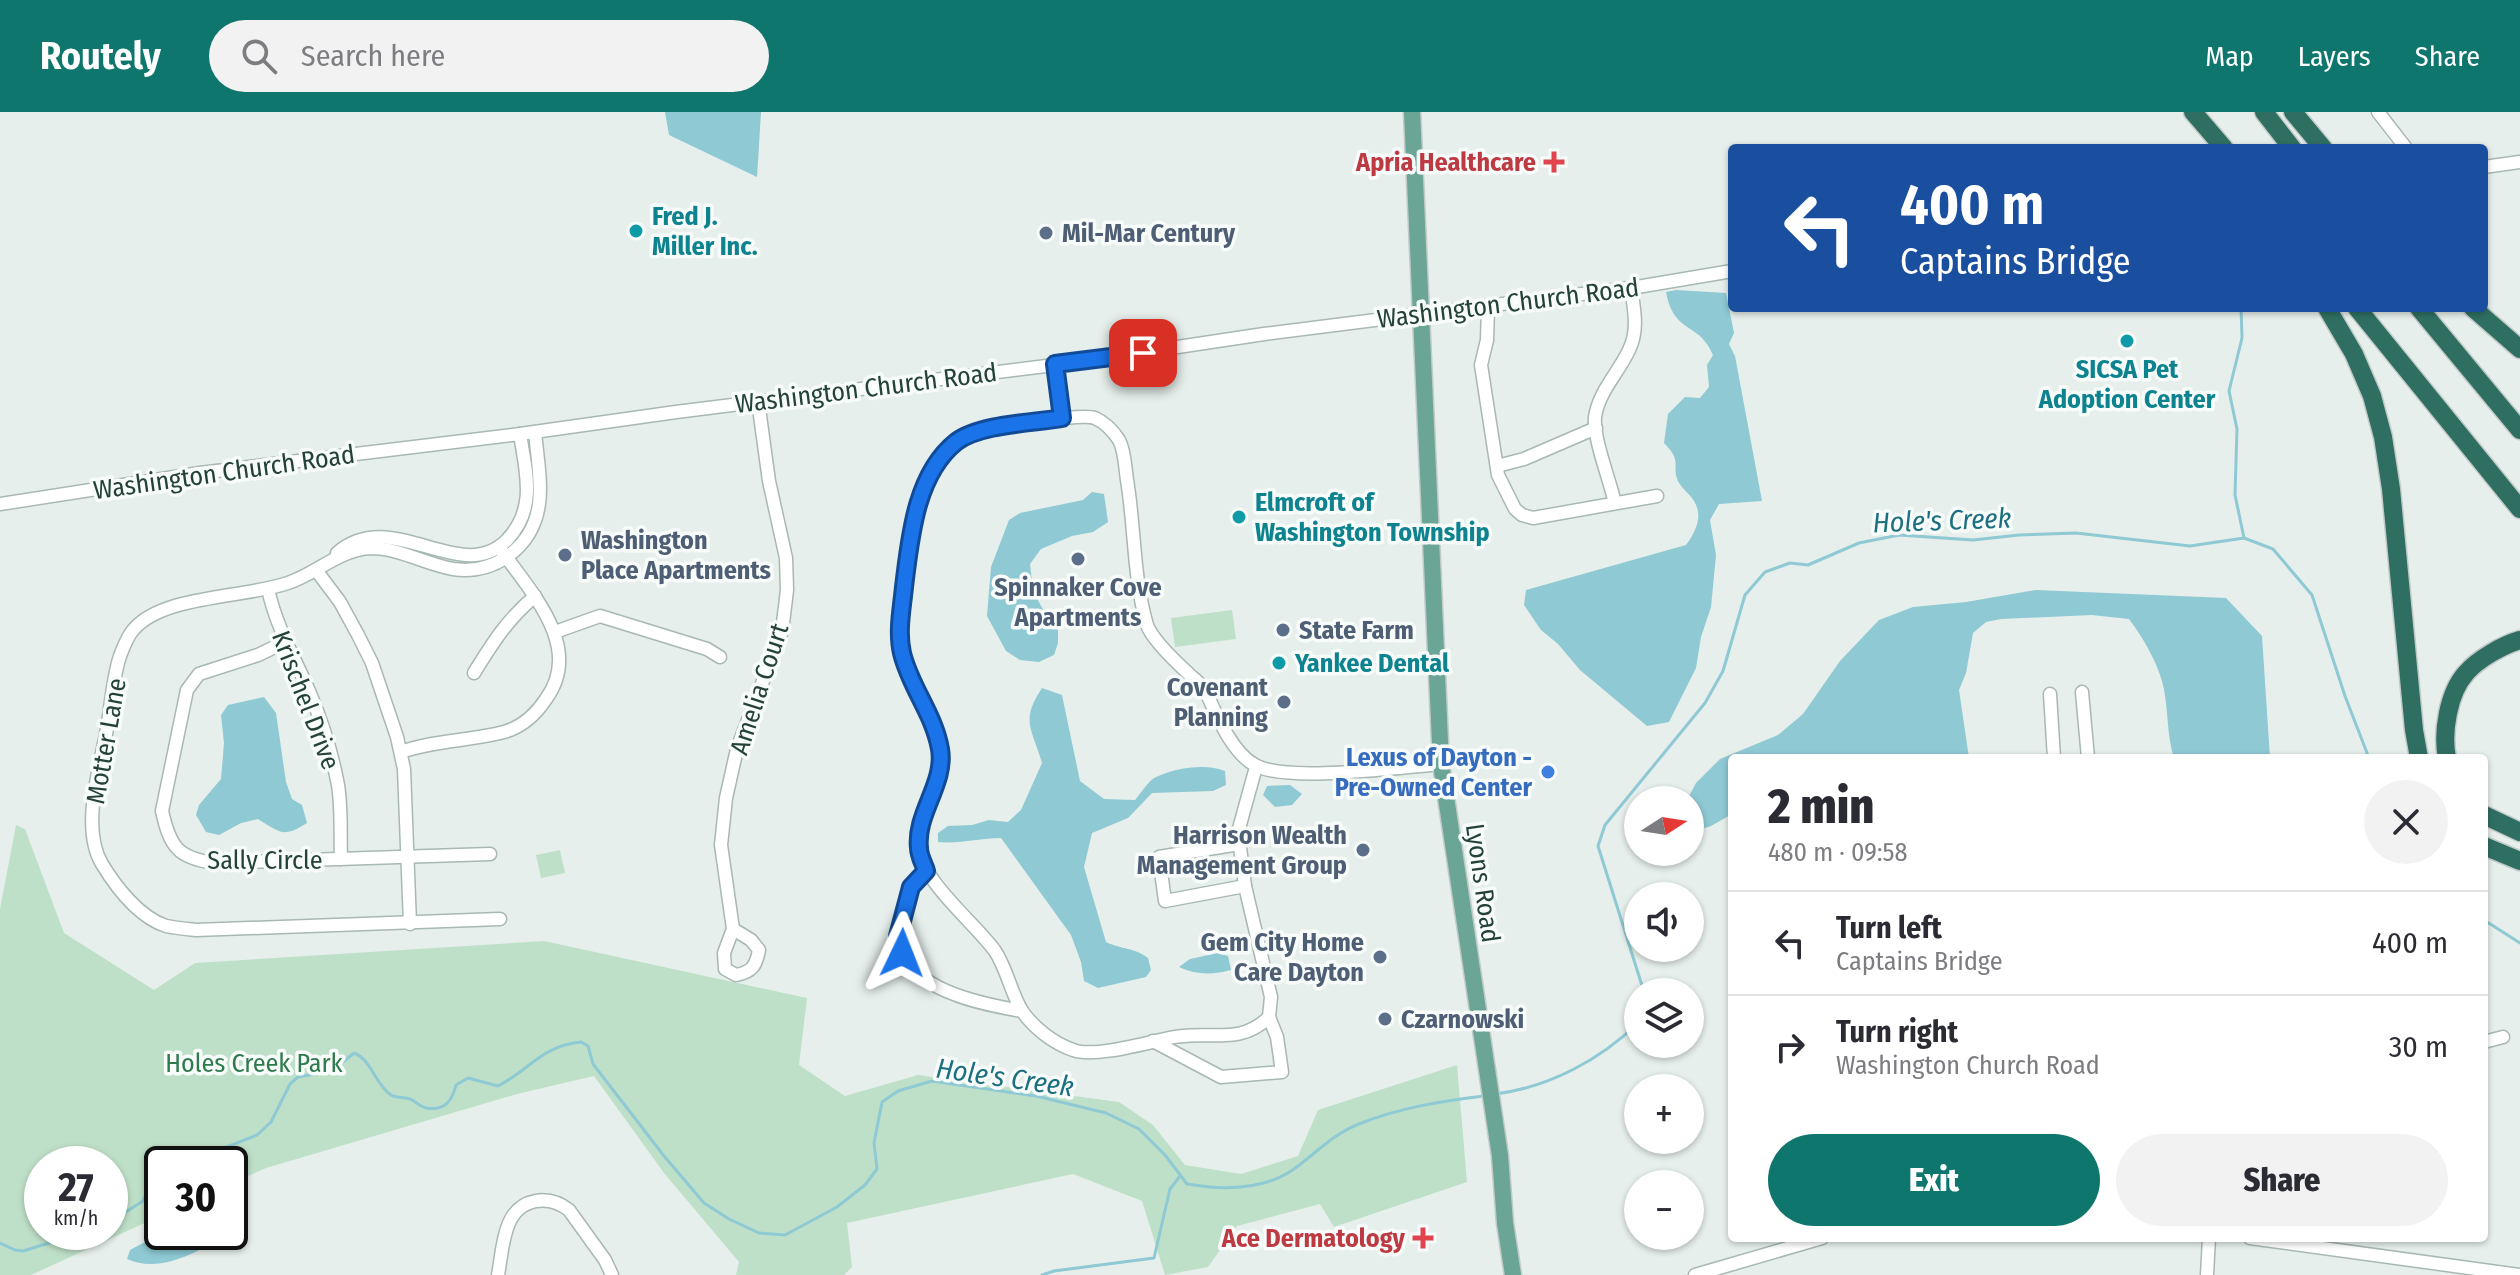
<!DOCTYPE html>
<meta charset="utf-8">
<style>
body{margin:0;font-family:"Fira Sans Condensed",sans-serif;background:#f2f2f3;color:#2b2b33;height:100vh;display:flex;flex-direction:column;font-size:30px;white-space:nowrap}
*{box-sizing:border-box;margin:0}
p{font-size:26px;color:#7c7c81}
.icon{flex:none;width:44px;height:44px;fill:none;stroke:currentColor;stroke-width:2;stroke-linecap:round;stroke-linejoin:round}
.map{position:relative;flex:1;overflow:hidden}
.drawer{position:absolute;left:1728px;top:642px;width:760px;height:488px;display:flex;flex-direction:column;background:#fff;border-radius:8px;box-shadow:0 2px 6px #0004}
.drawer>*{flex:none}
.guide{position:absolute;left:1728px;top:32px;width:760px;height:168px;border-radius:8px;box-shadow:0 2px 6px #0004;background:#1a4fa0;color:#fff;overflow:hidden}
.needle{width:52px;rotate:78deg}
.fabs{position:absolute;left:1624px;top:674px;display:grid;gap:16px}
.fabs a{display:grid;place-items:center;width:80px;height:80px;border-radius:50%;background:#fff;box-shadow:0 2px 6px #0004;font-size:40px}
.speed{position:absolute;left:24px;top:1034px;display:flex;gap:16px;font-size:40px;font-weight:700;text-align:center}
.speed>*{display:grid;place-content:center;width:104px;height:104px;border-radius:50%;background:#fff;box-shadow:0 2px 6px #0004;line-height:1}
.speed small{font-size:20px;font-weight:400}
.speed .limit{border:4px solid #111;border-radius:12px;background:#fff;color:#111}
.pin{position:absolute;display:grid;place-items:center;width:68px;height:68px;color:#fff;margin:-34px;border-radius:16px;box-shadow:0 4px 12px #0006}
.me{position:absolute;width:88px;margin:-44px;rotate:2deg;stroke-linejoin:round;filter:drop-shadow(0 0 6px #0008)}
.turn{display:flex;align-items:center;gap:28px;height:168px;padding:0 40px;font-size:36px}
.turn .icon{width:104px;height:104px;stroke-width:2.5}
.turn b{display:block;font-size:56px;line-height:68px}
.round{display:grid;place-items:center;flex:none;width:84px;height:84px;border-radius:42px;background:#f2f2f3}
.overview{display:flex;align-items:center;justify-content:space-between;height:136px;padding:0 40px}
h1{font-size:48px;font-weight:800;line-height:60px}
.cta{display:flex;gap:16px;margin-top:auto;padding:16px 40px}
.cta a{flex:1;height:92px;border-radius:48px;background:#0f766e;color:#fff;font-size:32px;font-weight:800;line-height:92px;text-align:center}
.cta a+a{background:#f2f2f3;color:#2b2b33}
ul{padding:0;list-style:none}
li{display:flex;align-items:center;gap:24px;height:104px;padding:0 40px;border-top:2px solid #e1e1e2}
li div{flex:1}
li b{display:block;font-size:30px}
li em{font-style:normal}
header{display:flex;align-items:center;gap:48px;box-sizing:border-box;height:112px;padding:0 40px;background:#0f766e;color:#fff}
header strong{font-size:38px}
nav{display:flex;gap:44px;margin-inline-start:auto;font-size:28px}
.search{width:560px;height:72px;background:#f2f2f3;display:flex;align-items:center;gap:20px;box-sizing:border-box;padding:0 28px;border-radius:44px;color:#7c7c81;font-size:30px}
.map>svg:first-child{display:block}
</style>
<header>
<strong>Routely</strong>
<div class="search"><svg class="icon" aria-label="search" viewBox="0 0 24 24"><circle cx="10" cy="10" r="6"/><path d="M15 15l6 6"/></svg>Search here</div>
<nav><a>Map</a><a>Layers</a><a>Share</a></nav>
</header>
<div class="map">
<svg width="2520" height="1163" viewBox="0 0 2520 1163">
<rect width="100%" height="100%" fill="#e6efeb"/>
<g fill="#bfe0c8" fill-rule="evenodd">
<polygon points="1232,498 1236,527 1175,535 1171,506"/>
<path d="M16,713L25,717L64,821L154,878L195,851L544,829L807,886L799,953L845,984L918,963L1119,990L1153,1013L1185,1053L1241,1062L1298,1044L1318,998L1457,953L1467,1070L1334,1115L1320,1092L1237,1114L1208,1155L1165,1163L1142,1089L1073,1062L847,1111L852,1155L844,1163H736L739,1150L664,1061L594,964L517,982L266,1056L230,1072V1052H162V1103L31,1163H0V797ZM110,1052V1120H42V1052Z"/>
<polygon points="560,738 565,761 541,766 536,743"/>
</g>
<g fill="#8ec9d4">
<polygon points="665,0 761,0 757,65 669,23"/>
<path d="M1676,178L1726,181L1734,221L1729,232L1735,244L1762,389L1719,392L1710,408L1716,443L1711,495L1701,525L1696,556L1669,610L1647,614L1580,558L1558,532L1541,518L1524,493L1526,478L1686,433C1697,418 1704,402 1692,386C1688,381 1682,376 1679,371C1670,354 1684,351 1664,331L1668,302L1685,285L1700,286L1709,275L1707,253L1713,243C1699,209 1674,223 1666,180Z"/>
<path d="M1092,380L1104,382L1108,410L1093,420L1072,424L1041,437L1030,452C1033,483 1038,493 1058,517V531L1054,543L1039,550L1020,548L1006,539L987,504L991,455L1009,408L1020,401L1083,388Z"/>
<path d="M2036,478L2226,486L2262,524L2270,646H2174C2166,621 2169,595 2162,569C2156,548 2142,524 2129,507L2092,503L2001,507L1986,510L1973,521L1966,561L1959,578L1969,646H1732V702L1711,714L1695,719L1690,717V688H1687L1696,671L1720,647L1778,623L1803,602L1840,549L1879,508L1913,495L1966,490Z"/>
<path d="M1042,576L1062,583L1080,669L1104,687L1135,688C1141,681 1148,669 1156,665C1175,656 1206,651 1225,659L1226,673L1213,679L1152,681L1128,706L1092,721L1084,755L1106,830C1123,838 1133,835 1148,846L1151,858L1146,865L1098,876L1084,869L1081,850L1071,823L1001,726C980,726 959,732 938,730V721L948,714L972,713L989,708L1008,710L1021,698L1042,651C1032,616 1020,609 1042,576Z"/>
<path d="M264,585L276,601L286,670L292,687L302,693L307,711C283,726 281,721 258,707L241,711L219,723L206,720L196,703L199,693L221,667L224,631L221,603L228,593Z"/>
<polygon points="1290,673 1302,682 1292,693 1275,695 1263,683 1267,674"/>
<path d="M1218,841L1228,844L1231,858C1211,863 1197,863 1179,855L1190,847Z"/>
<path d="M233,1089L238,1094L240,1102L232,1121C201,1137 162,1163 127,1147L130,1138L164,1120H230V1090Z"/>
</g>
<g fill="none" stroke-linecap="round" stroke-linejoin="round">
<g stroke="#8ec9d4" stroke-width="3">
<polyline points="2241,196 2242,226 2229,279 2237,317 2235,383 2244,426"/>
<polyline points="2484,808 2520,831"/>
<polyline points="1644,880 1598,734 1605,713 1705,591 1723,559 1745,483 1765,460 1790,451 1808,453 1859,431 1899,423 1973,428 2019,423 2076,421 2190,434 2244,426 2273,437 2312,483 2345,584 2369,646"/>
<path d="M1496,982C1549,975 1600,948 1638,911"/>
<path d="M184,1052L257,1023L271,1010L290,972L298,965L315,962L344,949L354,941C372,948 374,971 391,983C396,986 404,985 410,987C416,989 420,995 426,996C445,999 452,989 456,973L468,966L498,974C531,957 541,934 581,930L588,934L593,952L664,1044L704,1091L729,1107L759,1121L785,1123L837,1095L865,1073L877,1057L874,1031L882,990L898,979L932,969L1036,984L1106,1001L1139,1017L1165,1043L1187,1072C1222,1078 1263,1079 1294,1057C1315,1042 1333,1022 1359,1012C1398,996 1442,989 1484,984"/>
<polyline points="110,1110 143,1089 151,1070 162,1059"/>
<polyline points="0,1131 15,1138 23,1139 85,1120"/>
<polyline points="1042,1163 1054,1159 1154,1146 1170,1077 1180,1064"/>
</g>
<g stroke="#a8b8b2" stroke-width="15">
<g id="minor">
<polyline points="2378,0 2406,36"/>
<polyline points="2484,55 2520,50"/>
<polyline points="1488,195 1487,228 1481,253 1498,363 1515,397 1522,403 1533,406 1657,384"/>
<polyline points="1055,252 1062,306"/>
<polyline points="1497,354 1524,347 1596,316"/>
<path d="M1615,391C1610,369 1593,326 1595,305C1599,279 1619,260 1629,238C1639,218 1634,197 1631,176"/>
<polyline points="0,392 200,361 520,322 676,300 1078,250 1264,222 1637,175 1732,159"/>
<path d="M337,441C393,393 460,475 507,428C537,396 526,361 520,322"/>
<polyline points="316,458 340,490 358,523 372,551 397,625 404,657 410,812"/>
<path d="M268,477C276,514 294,545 309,579C322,609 332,641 338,673C342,697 340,723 341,747"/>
<polyline points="555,520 600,504 707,537 720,545"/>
<path d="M285,530L258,543L199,562L187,578L162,699C170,735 178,746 214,751L490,742"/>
<path d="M474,561C493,530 507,508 535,484"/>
<polyline points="2082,580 2088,646"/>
<polyline points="2050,582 2054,646"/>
<path d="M401,640C435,628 470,629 504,620C522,615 536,602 546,587C585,534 528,477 499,435"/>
<path d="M1256,655L1238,720L1245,774L1271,885L1269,905C1239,935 1207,917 1169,926C1146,931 1094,946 1073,938C1053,931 1034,916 1022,899C1011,881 1007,857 995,839C975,811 921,769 919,735C916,702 944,674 941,641C937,605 910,576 902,542C897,521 902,498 904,477C910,430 915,358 959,328C964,325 969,323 974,321C990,315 1082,301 1095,306C1104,310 1113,319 1119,328C1125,339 1125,355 1127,368C1135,416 1133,465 1147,513C1152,527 1177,551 1189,562C1195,568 1202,572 1206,580C1216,602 1232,641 1255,653C1286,671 1401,655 1441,652"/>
<polyline points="1239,732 1159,745 1165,789 1245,774"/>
<path d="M926,759C910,776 908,786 902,808C886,874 975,891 1022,899"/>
<path d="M500,807L196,818C187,817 176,816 166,814C139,805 116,775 102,752C81,717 99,659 106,622C111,597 112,568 120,544C123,536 128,523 134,517C164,483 244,486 288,471C316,462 340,437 371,436C399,436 425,452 453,457C495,463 533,435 539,392C542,369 537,343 535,320"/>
<path d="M733,817L751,828L759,838C756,854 752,860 736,863L725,857L724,841L733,817L721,733L726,686L737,637L782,519L787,478L786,446L769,369L758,289"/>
<polyline points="1153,929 1221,965 1282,960 1277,925 1269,905"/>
<polyline points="2484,930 2503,925"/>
<polyline points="2250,1126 2520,1163"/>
<path d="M498,1163C501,1147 502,1127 509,1111C520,1086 548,1082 569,1098L605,1148L612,1163"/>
<polyline points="1695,1163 1822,1126"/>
<polyline points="2207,1163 2209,1126"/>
</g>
</g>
<g stroke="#c2cac8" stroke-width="19">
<polyline id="major" points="1412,0 1441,652 1500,1044 1505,1111 1513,1163"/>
</g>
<g stroke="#c2cac8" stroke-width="21">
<g id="highway">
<polyline points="2193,0 2224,36"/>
<polyline points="2264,0 2292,36"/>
<polyline points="2293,0 2323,36"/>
<polyline points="2327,196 2354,242 2372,284 2383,325 2391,377 2414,618 2419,646"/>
<polyline points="2357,196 2520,397"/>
<polyline points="2419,196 2520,318"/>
<polyline points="2473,196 2520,237"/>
<path d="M2447,646C2442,621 2448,581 2466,561C2478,547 2503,533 2520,528"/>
<polyline points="2484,703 2520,720"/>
<polyline points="2484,734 2520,749"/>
</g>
</g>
<use href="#minor" stroke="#fff" stroke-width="12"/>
<use href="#major" stroke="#6aa596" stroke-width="16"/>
<use href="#highway" stroke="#2f6f62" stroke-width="18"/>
</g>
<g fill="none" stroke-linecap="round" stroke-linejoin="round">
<g stroke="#114b97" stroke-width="20">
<path id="route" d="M902,841L898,824L911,775L926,759C924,752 919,744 919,736C915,702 946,671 940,637C934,602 910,575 902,541C897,520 902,496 904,475C910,427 915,363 956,330C979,312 1033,311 1062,306L1055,252L1143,241"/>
</g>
<use href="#route" stroke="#1a73e8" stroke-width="14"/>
</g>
<g fill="#e0444e" stroke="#f7fbf9" stroke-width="3">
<path d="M1550 38h8v8h8v8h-8v8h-8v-8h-8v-8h8z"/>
<path d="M1419 1114h8v8h8v8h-8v8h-8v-8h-8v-8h8z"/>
</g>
<g fill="#0f9aa8" stroke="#f7fbf9" stroke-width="3">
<circle cx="636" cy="119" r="8"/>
<circle cx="2127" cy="229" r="8"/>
<circle cx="1239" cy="405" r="8"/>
<circle cx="1279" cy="551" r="8"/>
</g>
<g fill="#5c6f8a" stroke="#f7fbf9" stroke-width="3">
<circle cx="1046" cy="121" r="8"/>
<circle cx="565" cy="443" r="8"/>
<circle cx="1078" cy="447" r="8"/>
<circle cx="1283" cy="518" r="8"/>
<circle cx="1284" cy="590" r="8"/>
<circle cx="1363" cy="738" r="8"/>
<circle cx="1380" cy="845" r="8"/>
<circle cx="1385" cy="907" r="8"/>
</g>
<circle fill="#3f7fe0" stroke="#f7fbf9" stroke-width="3" cx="1548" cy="660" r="8"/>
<g text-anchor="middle" stroke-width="7" stroke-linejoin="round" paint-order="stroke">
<g font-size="26" font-weight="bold" fill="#be3a42" stroke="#f7fbf9" text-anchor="end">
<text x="1536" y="59">Apria Healthcare</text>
<text x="1405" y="1135">Ace Dermatology</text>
</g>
<g font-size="26" font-weight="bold" fill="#0d838f" stroke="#f7fbf9" text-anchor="start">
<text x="652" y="113">Fred J.<tspan x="652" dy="30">Miller Inc.</tspan></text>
<text x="2127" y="266" text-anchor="middle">SICSA Pet<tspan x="2127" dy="30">Adoption Center</tspan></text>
<text x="1255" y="399">Elmcroft of<tspan x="1255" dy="30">Washington Township</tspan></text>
<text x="1295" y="560">Yankee Dental</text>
</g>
<g font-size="26" font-weight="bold" fill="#4e5e75" stroke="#f7fbf9" text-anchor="start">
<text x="1062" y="130">Mil-Mar Century</text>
<text x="581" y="437">Washington<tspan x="581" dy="30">Place Apartments</tspan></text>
<text x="1078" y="484" text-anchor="middle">Spinnaker Cove<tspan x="1078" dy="30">Apartments</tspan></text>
<text x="1299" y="527">State Farm</text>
<text x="1268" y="584" text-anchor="end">Covenant<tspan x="1268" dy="30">Planning</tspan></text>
<text x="1347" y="732" text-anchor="end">Harrison Wealth<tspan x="1347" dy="30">Management Group</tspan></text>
<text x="1364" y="839" text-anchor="end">Gem City Home<tspan x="1364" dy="30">Care Dayton</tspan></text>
<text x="1401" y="916">Czarnowski</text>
</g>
<g font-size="26" fill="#24423a" stroke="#f7fbf9">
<text transform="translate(1508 191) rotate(-7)" y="9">Washington Church Road</text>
<text transform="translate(866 276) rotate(-7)" y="9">Washington Church Road</text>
<text transform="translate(224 360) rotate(-8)" y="9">Washington Church Road</text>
<text transform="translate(759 577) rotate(-72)" y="9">Amelia Court</text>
<text transform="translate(306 588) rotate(69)" y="9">Krischel Drive</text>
<text transform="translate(106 629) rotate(-80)" y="9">Motter Lane</text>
<text x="265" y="757">Sally Circle</text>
<text transform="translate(1483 771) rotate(82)" y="9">Lyons Road</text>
</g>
<g font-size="26" font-weight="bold" fill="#366cbe" stroke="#f7fbf9" text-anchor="end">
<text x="1532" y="654">Lexus of Dayton -<tspan x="1532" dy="30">Pre-Owned Center</tspan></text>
</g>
<g font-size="26" fill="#2d7a4b" stroke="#f7fbf9">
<text x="254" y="960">Holes Creek Park</text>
</g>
<g font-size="28" font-style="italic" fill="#1c6f80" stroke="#f7fbf9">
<text transform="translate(1942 408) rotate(-2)" y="10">Hole's Creek</text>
<text transform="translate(1005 965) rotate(8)" y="10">Hole's Creek</text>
</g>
</g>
</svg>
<div class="fabs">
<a><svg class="needle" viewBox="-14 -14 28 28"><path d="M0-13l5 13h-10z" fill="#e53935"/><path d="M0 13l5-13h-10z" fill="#7c7c81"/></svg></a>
<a><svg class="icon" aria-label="sound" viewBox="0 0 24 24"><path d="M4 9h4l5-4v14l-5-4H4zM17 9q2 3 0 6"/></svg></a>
<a><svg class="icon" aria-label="layers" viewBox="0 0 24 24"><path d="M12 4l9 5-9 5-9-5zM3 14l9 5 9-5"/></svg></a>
<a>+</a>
<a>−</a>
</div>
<div class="speed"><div>27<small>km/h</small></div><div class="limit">30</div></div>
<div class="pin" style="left:1143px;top:241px;background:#d93025"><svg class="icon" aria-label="arrive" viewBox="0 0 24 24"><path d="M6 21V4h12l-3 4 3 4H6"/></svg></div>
<svg class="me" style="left:902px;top:841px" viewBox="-20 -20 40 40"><path d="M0-17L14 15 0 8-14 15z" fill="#1a73e8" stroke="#fff" stroke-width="4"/></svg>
<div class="guide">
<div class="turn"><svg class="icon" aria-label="left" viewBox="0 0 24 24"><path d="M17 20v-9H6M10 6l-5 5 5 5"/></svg><div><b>400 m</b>Captains Bridge</div></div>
</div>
<section class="drawer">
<div class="overview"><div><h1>2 min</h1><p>480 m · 09:58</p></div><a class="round"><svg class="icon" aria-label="close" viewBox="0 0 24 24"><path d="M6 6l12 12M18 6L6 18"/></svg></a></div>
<ul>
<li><svg class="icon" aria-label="left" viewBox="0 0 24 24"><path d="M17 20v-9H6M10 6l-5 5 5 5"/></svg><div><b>Turn left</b><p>Captains Bridge</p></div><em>400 m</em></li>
<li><svg class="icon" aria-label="right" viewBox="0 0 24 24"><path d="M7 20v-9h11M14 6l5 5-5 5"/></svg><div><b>Turn right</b><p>Washington Church Road</p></div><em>30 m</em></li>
</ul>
<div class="cta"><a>Exit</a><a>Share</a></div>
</section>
</div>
